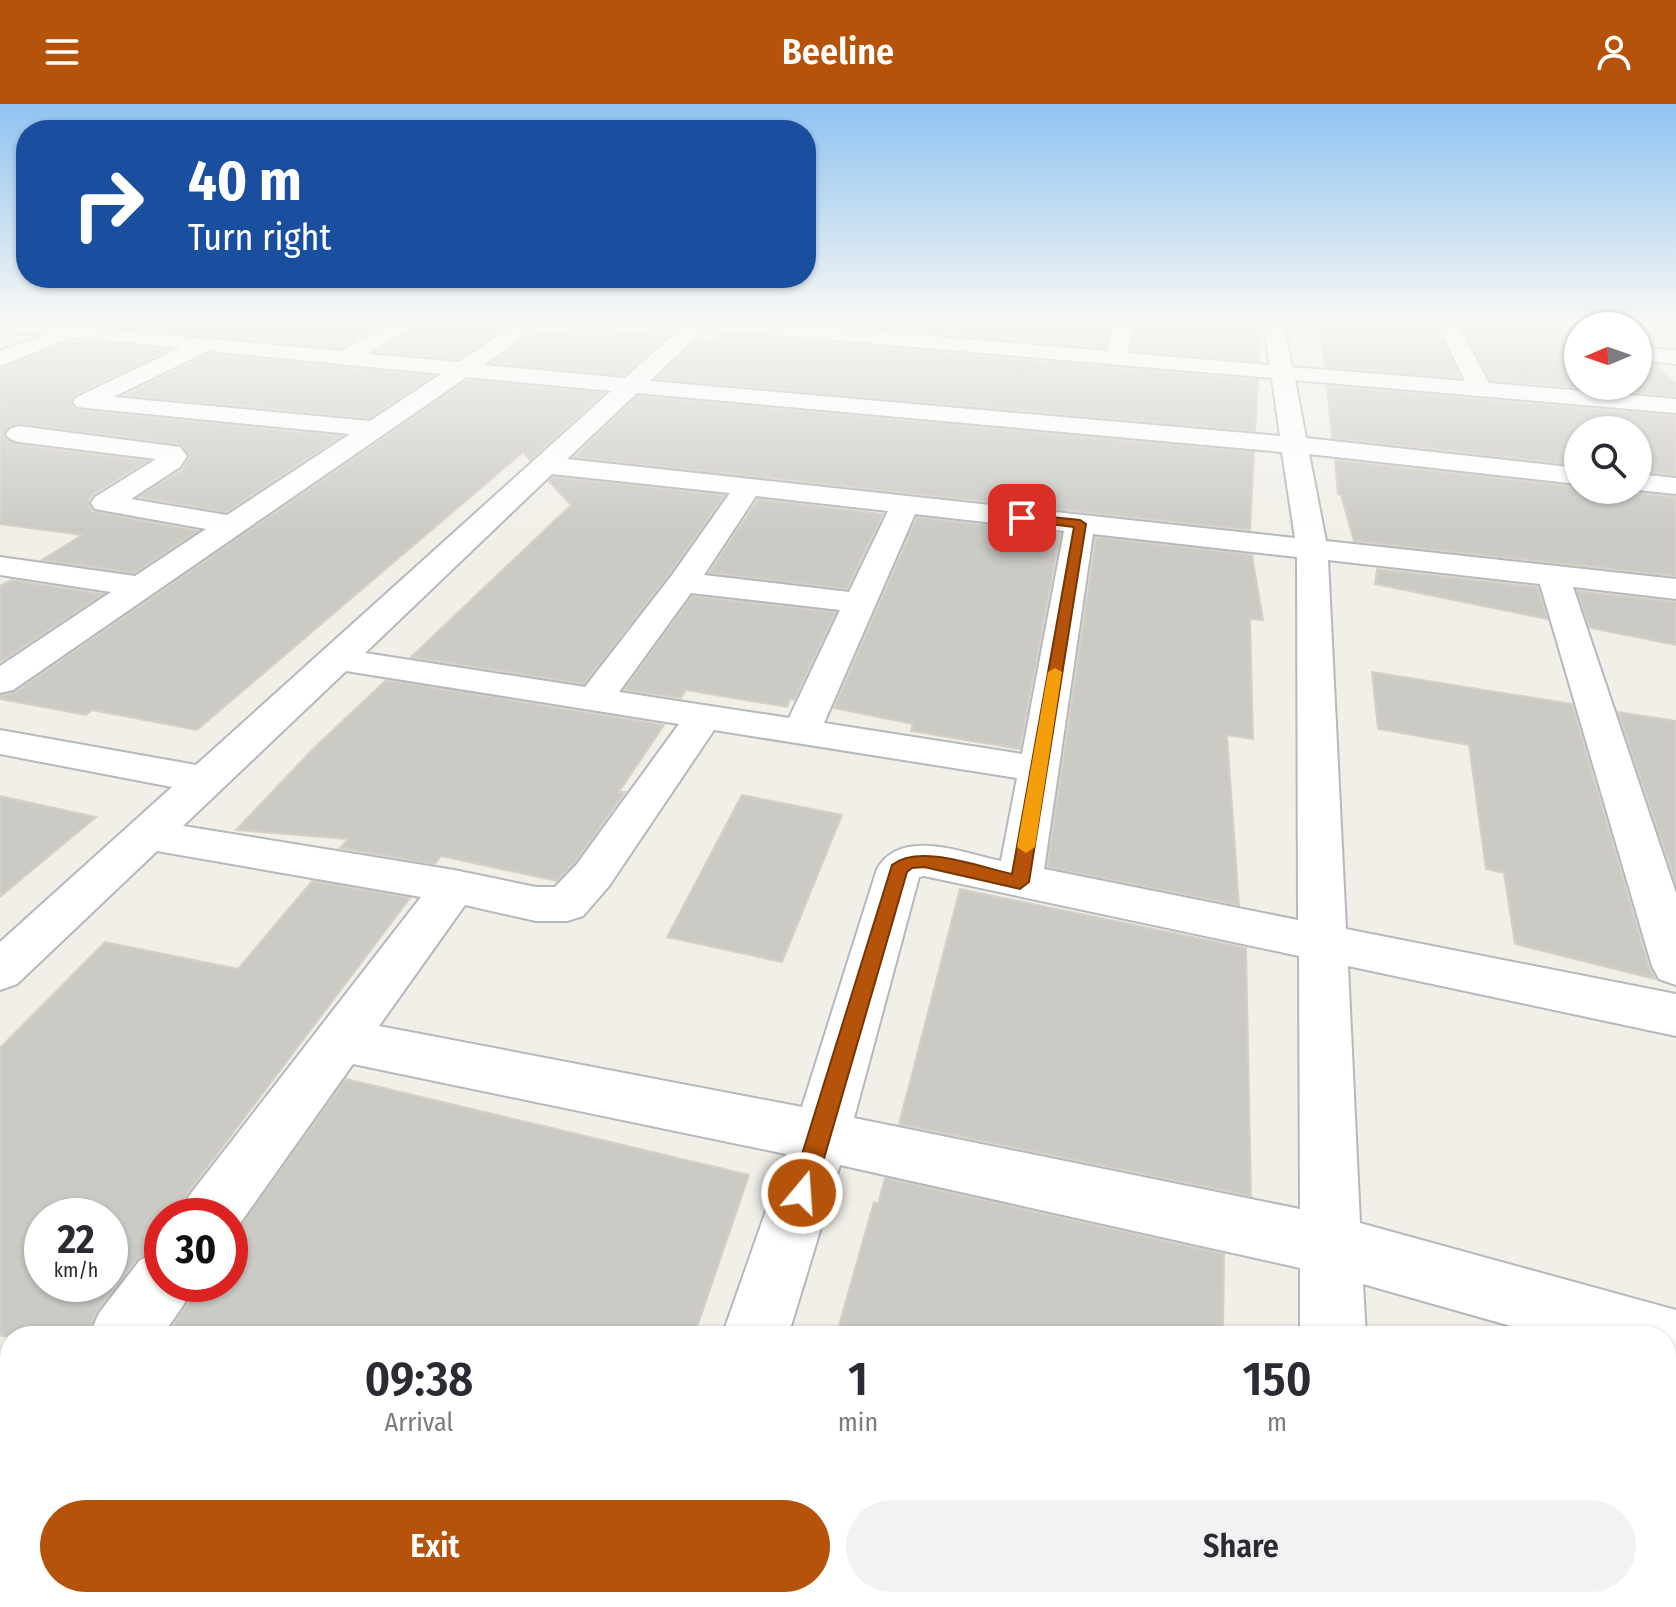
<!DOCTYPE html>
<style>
body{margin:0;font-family:"Fira Sans Condensed",sans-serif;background:#f2f2f3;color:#2b2b33;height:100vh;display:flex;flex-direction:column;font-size:30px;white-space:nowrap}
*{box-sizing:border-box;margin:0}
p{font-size:26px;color:#7c7c81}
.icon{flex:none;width:44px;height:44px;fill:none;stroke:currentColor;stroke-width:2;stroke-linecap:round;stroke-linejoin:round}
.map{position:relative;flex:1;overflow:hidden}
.side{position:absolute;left:0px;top:1222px;width:1676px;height:282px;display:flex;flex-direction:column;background:#fff;border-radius:32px 32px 0 0;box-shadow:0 2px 6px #0004}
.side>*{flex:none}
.banner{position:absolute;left:16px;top:16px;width:800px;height:168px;border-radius:32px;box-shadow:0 2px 6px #0004;background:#1a4fa0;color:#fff;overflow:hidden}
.needle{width:52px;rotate:268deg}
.fabs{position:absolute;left:1564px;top:208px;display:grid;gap:16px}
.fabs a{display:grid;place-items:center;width:88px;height:88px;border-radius:50%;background:#fff;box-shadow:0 2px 6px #0004;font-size:40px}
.speed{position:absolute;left:24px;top:1094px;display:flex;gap:16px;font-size:40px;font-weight:700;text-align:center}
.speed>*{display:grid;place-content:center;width:104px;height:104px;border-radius:50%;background:#fff;box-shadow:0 2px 6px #0004;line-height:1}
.speed small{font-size:20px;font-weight:400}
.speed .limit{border:12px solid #d22;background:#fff;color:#111}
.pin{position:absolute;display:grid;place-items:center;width:68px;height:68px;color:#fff;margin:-34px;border-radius:16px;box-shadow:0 4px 12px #0006}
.me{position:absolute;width:88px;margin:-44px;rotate:18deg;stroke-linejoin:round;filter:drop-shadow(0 0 6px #0008)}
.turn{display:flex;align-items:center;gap:28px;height:168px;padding:0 40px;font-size:36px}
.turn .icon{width:104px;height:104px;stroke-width:2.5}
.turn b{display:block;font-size:56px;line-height:68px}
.eta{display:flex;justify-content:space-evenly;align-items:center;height:136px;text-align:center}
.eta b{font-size:48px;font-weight:600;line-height:56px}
.action{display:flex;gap:16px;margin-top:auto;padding:16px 40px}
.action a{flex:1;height:92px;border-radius:48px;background:#b45309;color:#fff;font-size:32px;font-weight:600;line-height:92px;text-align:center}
.action a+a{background:#f2f2f3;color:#2b2b33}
header{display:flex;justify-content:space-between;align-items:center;height:104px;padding:0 40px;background:#b45309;color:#fff;font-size:36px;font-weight:600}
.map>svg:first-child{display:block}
</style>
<header><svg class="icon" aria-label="menu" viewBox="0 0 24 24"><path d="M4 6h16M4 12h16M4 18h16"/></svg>Beeline<svg class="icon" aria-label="person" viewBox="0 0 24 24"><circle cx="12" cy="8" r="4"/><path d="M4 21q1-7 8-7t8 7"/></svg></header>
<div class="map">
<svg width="1676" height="1503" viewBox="0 0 1676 1503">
<rect width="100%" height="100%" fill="#f1efe8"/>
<g fill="#cccac5" stroke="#d6d1c6" stroke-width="2" fill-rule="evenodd">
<polygon points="38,216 390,216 340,244"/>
<polygon points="426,216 503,225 458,255 377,248"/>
<polygon points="793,216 1111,216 1105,244"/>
<polygon points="1137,216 1260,223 1259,257 1132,246"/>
<polygon points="1320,216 1432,216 1460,274 1325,263"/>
<polygon points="1459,216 1615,216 1620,222 1578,222 1578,282 1638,282 1638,259 1657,261 1676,281 1676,292 1491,276"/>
<polygon points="597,225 666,233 624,271 492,259 537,227 586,232"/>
<polygon points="724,230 1258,276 1255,327 657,275 696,237 715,239"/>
<polygon points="73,236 169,246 76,290 70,298 77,306 341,332 226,408 139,393 183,365 190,352 180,340 19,319 9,322 4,332 18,341 147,357 93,390 88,397 92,407 198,427 134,469 42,456 82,431 0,420 0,265"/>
<polygon points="209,250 432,272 369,314 124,291"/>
<polygon points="468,276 604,289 530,356 523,348 197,626 92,606 86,611 0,595 0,592 15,588"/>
<polygon points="1327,282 1676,312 1676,371 1638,367 1638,326 1578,326 1578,361 1332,334"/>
<polygon points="638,292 1254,348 1250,426 574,353"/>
<polygon points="1335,356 1578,383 1578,386 1634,386 1637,389 1676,393 1676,472 1354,437 1341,391 1338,390"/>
<polygon points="553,373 725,391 670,469 584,580 411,553 571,401 549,377"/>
<polygon points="758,395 883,410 847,485 709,469"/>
<polygon points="917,413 1060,430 1020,645 911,627 913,620 834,604"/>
<polygon points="1096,433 1252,451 1263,516 1250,515 1253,635 1227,631 1239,801 1047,763"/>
<polygon points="1377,465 1538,483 1547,515 1375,480"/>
<polygon points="11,476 103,490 0,558 0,482"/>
<polygon points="1577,487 1676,498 1676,541 1590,524"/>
<polygon points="692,492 836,508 794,596 790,595 787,603 686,586 681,594 624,586"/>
<polygon points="1372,568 1572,600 1649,863 1655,875 1515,840 1504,769 1486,765 1469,641 1378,625"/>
<polygon points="386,576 664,621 619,688 625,688 575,758 557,777 441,752 435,760 340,744 348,735 236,726 312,646"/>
<polygon points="1618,608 1676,617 1676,780"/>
<polygon points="742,691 842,711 782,858 667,833"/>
<polygon points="0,692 96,713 0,793"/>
<path d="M312,777L410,794L187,1090L177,1112H162V1144L138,1154L97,1207L86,1232H0V944L105,838L238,865ZM42,1112H110V1180H42Z"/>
<polygon points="960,785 1246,844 1251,1092 899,1020"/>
<polygon points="346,975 749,1071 694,1232 166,1232 186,1202 196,1180 230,1180 230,1135"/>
<polygon points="885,1074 1224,1150 1223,1232 836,1232 874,1098 878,1100"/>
</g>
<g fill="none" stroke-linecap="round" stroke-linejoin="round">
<g stroke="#b5b8bc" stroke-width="4">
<g id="minor">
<path d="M0,216L341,247L397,216H423L368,250L459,258L522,216H546L484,261L625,274L690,216H741L1107,247L1114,216H1134L1128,249L1270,261L1263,216H1283L1292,263L1465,277L1435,216H1455L1489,279L1676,295V309L1295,276L1306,334L1578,364V380L1309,350L1326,437L1676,475V495L1573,483L1676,789V881L1659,875L1652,862L1540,480L1328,456L1346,825L1676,890V932L1348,862L1360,1119L1676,1206V1258L1666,1263V1232H1546L1363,1180L1366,1232H1300V1164L840,1061L788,1232H722L786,1050L353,960L231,1132L230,1112H180L189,1092L421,793L157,747L17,880L0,886V838L172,683L0,650V626L196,661L611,287L467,273L13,586L0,589V562L111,488L0,471V453L135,472L206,425L95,405L91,399L95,393L156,355L19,338L10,335L6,330L10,325L19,322L180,343L187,352L180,363L131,395L227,411L350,330L77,303L73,298L77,293L180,244L73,233L0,262V247L45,231L0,226ZM704,225L1272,274L1280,332L650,277ZM208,247L441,270L370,317L113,293ZM637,289L1282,348L1295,434L567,355ZM552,370L730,389L672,471L585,583L365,549ZM756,392L888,407L849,488L704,471ZM915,410L1064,427L1022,650L824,619ZM1093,430L1297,453L1298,816L1044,765ZM691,489L840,506L789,614L619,588ZM346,567L679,620L577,760L555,783H536L454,766L183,722ZM714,626L1017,674L1001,757C963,749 901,723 877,765L802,1003L379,922L465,801L536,817H567L583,812L609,782ZM924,772L1299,852L1300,1105L854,1014L919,773Z"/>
<polygon points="1638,244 1676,246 1676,260 1638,256"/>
<polygon points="1638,370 1676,374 1676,390 1637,386"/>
<polygon points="162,1147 162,1180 193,1180 184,1200 162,1232 89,1232 99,1209 140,1156"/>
<polygon points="10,1348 10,1430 0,1434 0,1352"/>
<polygon points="250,1494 330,1494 326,1503 246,1503"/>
<rect x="1301" y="1494" width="78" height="9"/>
</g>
</g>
<use href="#minor" fill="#fff" fill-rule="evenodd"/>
</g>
<linearGradient id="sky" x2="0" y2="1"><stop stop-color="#8fc3f1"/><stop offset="0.51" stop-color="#f9f8f5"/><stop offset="1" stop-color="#f9f8f5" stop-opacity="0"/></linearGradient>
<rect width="1676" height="427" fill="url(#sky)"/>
<path fill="#b45309" stroke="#753606" stroke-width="2" d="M1022,410L1080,416L1086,420L1029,778L1020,785L924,763L912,764L907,768L814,1089L810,1097L802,1100L793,1097L790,1089L892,761C919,739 980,763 1012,770L1074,423L1018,416V411Z"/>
<polygon fill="#f59e0b" points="1055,564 1062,568 1035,743 1026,749 1017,743 1048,568"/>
</svg>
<div class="fabs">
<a><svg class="needle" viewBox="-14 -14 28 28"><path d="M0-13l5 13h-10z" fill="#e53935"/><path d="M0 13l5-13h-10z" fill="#7c7c81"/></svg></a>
<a><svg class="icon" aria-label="search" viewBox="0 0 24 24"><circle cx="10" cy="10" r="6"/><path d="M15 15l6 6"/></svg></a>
</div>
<div class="speed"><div>22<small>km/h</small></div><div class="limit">30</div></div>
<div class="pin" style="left:1022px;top:414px;background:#d93025"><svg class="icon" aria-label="arrive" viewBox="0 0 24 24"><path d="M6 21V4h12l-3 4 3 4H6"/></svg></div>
<svg class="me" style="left:802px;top:1089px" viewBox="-20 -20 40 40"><circle r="17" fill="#b45309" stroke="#fff" stroke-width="3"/><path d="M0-11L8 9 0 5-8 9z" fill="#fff"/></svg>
<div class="banner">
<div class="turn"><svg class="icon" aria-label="right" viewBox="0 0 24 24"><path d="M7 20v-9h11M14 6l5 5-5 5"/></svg><div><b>40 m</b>Turn right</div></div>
</div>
<section class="side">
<div class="eta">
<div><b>09:38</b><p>Arrival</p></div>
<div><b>1</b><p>min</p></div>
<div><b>150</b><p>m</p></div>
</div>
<div class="action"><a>Exit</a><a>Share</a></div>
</section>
</div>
